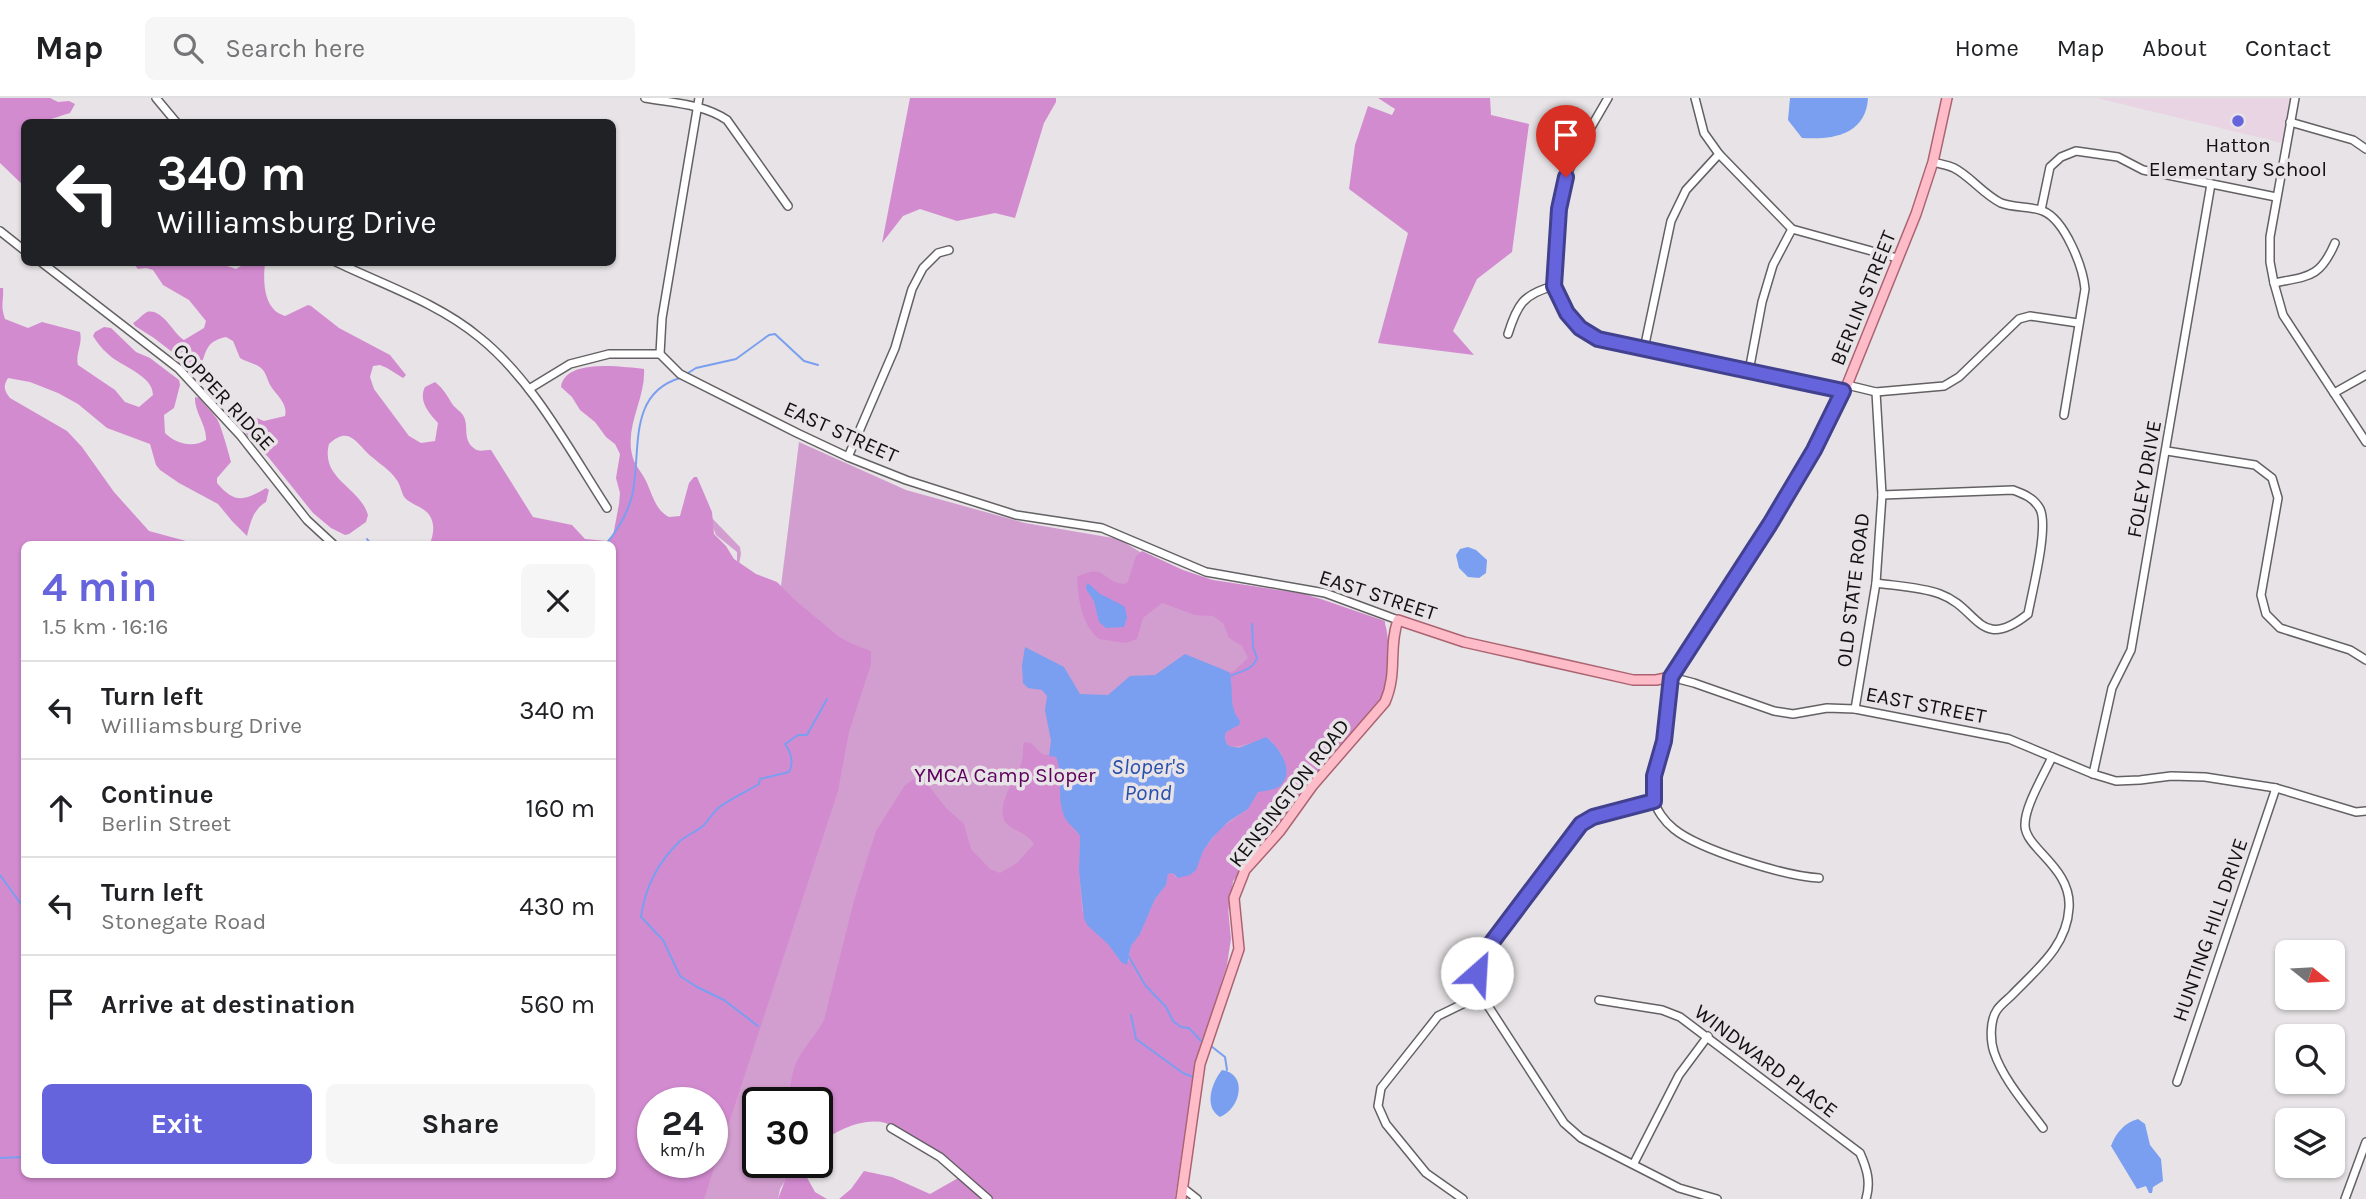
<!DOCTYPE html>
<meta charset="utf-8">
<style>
body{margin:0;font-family:Karla,sans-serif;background:#f6f6f6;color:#202124;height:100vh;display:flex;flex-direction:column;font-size:26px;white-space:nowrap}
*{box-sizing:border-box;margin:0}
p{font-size:23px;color:#757577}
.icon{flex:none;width:38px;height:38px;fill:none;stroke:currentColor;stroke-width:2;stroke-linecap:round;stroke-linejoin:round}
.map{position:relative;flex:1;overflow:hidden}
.sheet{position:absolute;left:21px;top:443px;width:595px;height:637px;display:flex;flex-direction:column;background:#fff;border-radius:10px;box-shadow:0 2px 5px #0004}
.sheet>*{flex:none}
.guide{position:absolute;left:21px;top:21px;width:595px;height:147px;border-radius:10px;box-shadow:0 2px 5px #0004;background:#202124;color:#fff;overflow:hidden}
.needle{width:46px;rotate:108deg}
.buttons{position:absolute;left:2275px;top:842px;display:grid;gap:14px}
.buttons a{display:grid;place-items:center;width:70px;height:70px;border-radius:10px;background:#fff;box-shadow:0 2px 5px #0004;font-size:35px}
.speed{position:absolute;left:637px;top:989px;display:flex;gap:14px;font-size:35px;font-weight:700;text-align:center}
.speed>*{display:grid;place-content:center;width:91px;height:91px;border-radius:50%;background:#fff;box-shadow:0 2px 5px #0004;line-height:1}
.speed small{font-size:18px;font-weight:400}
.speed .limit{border:4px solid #111;border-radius:10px;background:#fff;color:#111}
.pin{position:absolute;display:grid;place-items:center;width:60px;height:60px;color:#fff;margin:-72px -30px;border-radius:50% 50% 50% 0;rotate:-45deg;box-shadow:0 0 7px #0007}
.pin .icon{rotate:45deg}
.me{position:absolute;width:77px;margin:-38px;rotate:26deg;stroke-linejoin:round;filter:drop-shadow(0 0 5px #0008)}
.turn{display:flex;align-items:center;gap:24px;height:147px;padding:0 21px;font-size:32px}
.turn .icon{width:91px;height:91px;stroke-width:2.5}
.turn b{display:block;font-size:49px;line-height:60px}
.round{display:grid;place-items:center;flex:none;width:74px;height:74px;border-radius:10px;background:#f6f6f6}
.headline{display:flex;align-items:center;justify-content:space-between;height:119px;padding:0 21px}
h1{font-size:42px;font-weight:700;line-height:52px;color:#6664dd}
.cta{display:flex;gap:14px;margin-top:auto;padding:14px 21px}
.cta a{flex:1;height:80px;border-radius:10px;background:#6664dd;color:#fff;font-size:28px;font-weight:700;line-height:80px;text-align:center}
.cta a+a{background:#f6f6f6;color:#202124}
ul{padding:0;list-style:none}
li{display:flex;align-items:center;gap:21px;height:98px;padding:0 21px;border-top:2px solid #e0e0e0}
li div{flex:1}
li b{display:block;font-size:26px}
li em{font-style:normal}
header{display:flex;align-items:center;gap:42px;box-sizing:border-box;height:98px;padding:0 35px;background:#fff;border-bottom:2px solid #e0e0e0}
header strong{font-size:33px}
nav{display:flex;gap:38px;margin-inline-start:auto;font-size:24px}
.search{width:490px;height:63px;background:#f6f6f6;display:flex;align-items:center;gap:18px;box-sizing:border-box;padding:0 24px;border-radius:10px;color:#757577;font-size:26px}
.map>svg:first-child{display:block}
</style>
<header>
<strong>Map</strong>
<div class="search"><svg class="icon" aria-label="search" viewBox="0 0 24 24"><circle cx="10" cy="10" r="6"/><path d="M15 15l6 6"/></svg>Search here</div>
<nav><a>Home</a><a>Map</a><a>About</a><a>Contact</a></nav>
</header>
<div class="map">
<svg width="2366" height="1101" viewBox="0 0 2366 1101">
<rect width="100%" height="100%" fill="#e7e3e6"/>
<polygon fill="#e8d4e3" points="2097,0 2291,0 2282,45"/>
<path fill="#d29ecf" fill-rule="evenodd" d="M799,344L906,392L1025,425L1119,441L1187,483L1318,500L1385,523L1386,595L1233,783L1219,874L993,1101L951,1063L886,1025L852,1009L795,998L794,1004H758V1064H803L796,1065L780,1091L778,1101H647L612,582L730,479L737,463V454L716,437L708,416L740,449L741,456L738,471L742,475H754L779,504ZM653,1004H712V1064H653Z"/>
<g fill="#d38bd0" fill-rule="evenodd">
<path d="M0,0H50L58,4L69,3L75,6L70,15C51,21 45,24 24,24V88L0,65Z"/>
<polygon points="910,0 1056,0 1056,4 1044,25 1015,120 995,115 957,123 920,111 903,118 882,145"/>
<polygon points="1378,0 1490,0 1491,17 1529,26 1512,154 1477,181 1453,233 1474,257 1378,245 1408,135 1349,91 1355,47 1368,8 1392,17 1395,11"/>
<path d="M133,165L215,164L236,171L246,165H265C263,183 263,212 285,218L308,207L311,208L339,230L390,257L406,277L403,280L387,270L380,267L373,268L370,279L374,291L409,338L421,345L435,343L438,325C429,315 418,303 425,289L435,284C444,291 447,298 453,307C456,311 462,314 464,319C469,330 462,342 475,351C478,354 486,352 491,352L533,419L572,427L585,441L607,443L613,438L619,406L620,395L616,380L620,356L615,346L606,339L595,324L580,312L572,299L561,289C565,260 623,269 644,271C646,302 622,331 634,363C637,370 643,376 646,383C652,395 655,412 669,419L680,418L689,385L694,379H697L712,414L714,436L726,448L734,461L756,476L777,484L795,502L838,538L850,545L871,553V566L849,634L838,693L704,1101H0V190H3C4,203 0,207 5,221L28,230L42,224L80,234C83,246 75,256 78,267L115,292L125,304L139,309L153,297C153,277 120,268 108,256C102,251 97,244 93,238L95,234L104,229L111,230L136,254L150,260L179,282L180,287L174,310L164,317L165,335C176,346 193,350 206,342C207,327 194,314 195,299L199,300C205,307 212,314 217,321C221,327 229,356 231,364L217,380V385C235,406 244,403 266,390L269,392L266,404C253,412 251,423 247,438L232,423L218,406L179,385L160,372L156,367L150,346L107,330L78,306L58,295L30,284L8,280C3,288 4,293 10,300L67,333L82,349L114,394L149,433L197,446H24V1076H612V446H430C433,437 435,429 431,420C426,409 413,408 405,400C401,395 401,387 396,381C390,372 380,366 372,359C357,347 350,326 329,346C320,381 360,389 368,417L366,424L349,436L345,437L331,430L313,415L269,360L232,321L234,313L237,312L264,323L285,318C288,307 278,298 272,290C267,283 267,275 261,270C255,265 246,264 240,260L233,243L226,239C202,244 207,258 198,274L154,240L135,228L133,225C137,223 143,216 147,214C163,210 174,237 184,242L204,230L206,223L189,202L163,187L153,172L146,170L138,171ZM712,1004V1064H653V1004Z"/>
<path d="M1142,453L1183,472L1213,482L1305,496L1384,523C1391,540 1390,583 1381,600L1233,783L1228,810L1231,841L1227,867L1194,973L1175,1101H993L951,1063L886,1025C862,1019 836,1033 817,1047V1004H787C790,991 791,978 796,965C803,950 816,937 824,922L855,799L876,733L905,687L917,679L924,682L947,711L964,726L971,751L990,771L1000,775L1017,765L1034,746C1027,734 1009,732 1004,722C997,704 1016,681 1021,666C1024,658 1022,651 1024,644L1031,645L1042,656L1056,659C1063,673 1058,698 1063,715C1066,725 1075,730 1080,738L1079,774L1082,813L1095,834L1108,846L1121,864L1129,863L1131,848L1140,836L1155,801L1166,787L1168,776L1173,775L1176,780L1203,753L1220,731L1248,711L1255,697L1286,674L1282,656L1269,641C1254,642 1242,650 1229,648L1225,642L1226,634L1235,629L1229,574L1234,573L1248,560L1242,548L1229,540L1223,525L1213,518L1195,517L1162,505L1143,520L1137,541L1126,545L1099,541C1081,526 1078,500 1077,479C1106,464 1102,485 1125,486L1128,483L1136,458Z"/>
<polygon points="796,1065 799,1065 815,1094 827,1101 778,1101 790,1069"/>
<polygon points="864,1073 892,1079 930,1096 960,1079 982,1101 839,1101 851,1091"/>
</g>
<g fill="#7a9ff0">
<path d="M1790,0H1868C1866,37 1832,42 1802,40L1788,22Z"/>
<polygon points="1468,449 1476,452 1487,462 1486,475 1479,480 1468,479 1459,470 1456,457 1460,451"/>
<path d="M1087,485C1093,488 1096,494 1102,497C1110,501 1117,504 1125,509L1127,520L1124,529L1106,530L1099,524L1094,503L1086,491Z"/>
<path d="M1025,549L1064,569L1080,596L1108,597L1130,578L1155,577L1185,556L1229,574C1235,591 1227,606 1240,623L1239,627L1226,634C1224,640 1225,644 1229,648L1239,650L1266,639C1279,649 1296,673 1280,688C1275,692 1265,693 1258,694L1248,711L1229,723L1212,740L1203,753L1196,772L1190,777L1178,780L1173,775L1168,776L1166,787L1155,801L1140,836L1131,848L1127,867L1121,864L1108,846L1088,828L1084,821L1079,774L1080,738C1075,729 1066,726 1063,715C1057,698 1063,674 1056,659L1049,658L1051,643L1045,612L1047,598L1042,592L1028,590L1023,585L1022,567Z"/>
<path d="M1222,972C1248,976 1241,1010 1220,1019C1203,1009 1212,984 1222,972Z"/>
<path d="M2138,1021L2145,1026L2150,1047L2161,1061L2163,1083L2153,1089L2152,1095H2149L2146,1088L2137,1091L2111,1048C2116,1035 2124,1025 2138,1021Z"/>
</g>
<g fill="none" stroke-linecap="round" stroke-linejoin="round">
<g stroke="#7a9ff0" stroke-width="2">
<polyline points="688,275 696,270 736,261 769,237 775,236 804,263 818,267"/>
<polyline points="367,441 371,446"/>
<path d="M606,446C618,432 627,416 632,398C642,356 626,296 680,280"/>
<path d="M1230,578C1241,573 1253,572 1257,560L1253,549L1252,526"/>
<polyline points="0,777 24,810"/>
<polyline points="1129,859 1145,887 1166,909 1173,923 1181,929 1189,930 1201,943"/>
<polyline points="1131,917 1136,941 1183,975 1193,979"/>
<path d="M758,928L724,902L697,889L680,878L663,842L641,819C645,789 658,764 680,743C687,737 696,734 703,728C708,723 712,716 717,711C730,701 746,694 759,686L760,681L789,674C794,665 791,654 785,646L798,637H807L827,601"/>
<polyline points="1211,948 1225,959 1227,972"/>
<polyline points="0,1060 24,1059"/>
</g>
<g stroke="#646164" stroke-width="10">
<g id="minor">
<polyline points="156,0 176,24"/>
<path d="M645,0C673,5 703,6 727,22L788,108"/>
<polyline points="699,0 662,220 660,256 680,276 797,335 848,359 906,382 1016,417 1102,430 1206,474 1325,495 1398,522"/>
<polyline points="1608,0 1579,50 1566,79 1559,111 1554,188 1568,215 1580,230 1598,241 1843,293"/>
<polyline points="1695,0 1704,35 1719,56 1792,131 1897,160"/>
<polyline points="2295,0 2270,139 2270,164 2274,185 2283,217 2366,344"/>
<polyline points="2290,24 2353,42 2366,51"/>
<path d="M1933,64C1940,66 1948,67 1954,70C1970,78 1983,96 2001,105C2014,110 2030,108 2043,113C2065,122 2083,169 2085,191L2064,317"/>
<polyline points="2041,112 2050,69 2061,59 2076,53 2118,59 2143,72 2276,99"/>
<polyline points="0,133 24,152"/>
<polyline points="41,164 179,271 240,337 307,422 333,446"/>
<path d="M336,164C384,187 438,205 479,239C533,282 570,353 607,410"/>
<path d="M2274,185C2309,178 2320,180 2335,145"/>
<path d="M1508,236C1517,207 1523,196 1554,188"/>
<polyline points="1644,251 1671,123 1686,92 1719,56"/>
<polyline points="1749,273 1762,204 1773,167 1792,131"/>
<polyline points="1847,287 1876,294 1944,288 1959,279 2019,221 2030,218 2078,225"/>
<polyline points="529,291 570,266 609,256 660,256"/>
<polyline points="2334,295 2366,277"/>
<polyline points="2167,353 2255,367 2272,380 2278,400 2261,497 2266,516 2280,530 2350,552 2366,562"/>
<polyline points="848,359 895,250 912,191 923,170 938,155 949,152"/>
<path d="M1876,485C1897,488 1921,489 1940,496C1979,510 1979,555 2028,516C2032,494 2049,429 2040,411C2034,400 2024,396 2013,392L1882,397"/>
<polyline points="1855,611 1876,485 1882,397 1876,294"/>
<polyline points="2093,676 2112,590 2131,552 2211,86"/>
<polyline points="1654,703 1593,719 1581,726 1480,860 1477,875 1481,897 1564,1025 1581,1040 1679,1090 1717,1101"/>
<path d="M1819,780C1785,778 1700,752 1674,731C1665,724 1655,711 1654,700C1652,679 1660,663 1664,643C1668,622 1669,600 1671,579L1694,585L1774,613L1793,616L1827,610L1855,611L2009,641L2093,676L2116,683L2140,682L2171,678L2205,679L2276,690L2356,714L2366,713"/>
<path d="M1599,902L1662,912L1680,919L1860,1055C1867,1071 1871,1084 1866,1101"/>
<polyline points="2177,984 2276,690"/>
<polyline points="891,1030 940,1059 988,1101"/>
<path d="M2043,1030C2026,1007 2003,981 1994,954C1990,942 1990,922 1997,912C2001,906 2007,902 2012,897C2037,871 2067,848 2069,810C2072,770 2026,751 2025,728C2024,709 2044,677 2052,659"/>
<polyline points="1634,1065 1679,977 1708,938"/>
<polyline points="1183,1090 1197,1101"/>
<polyline points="1463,1101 1426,1075 1386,1026 1378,1008 1381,990 1438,918 1481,897"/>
<polyline points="2345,1101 2366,1044"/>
</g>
</g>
<g stroke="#ac6371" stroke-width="12">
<path id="major" d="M1181,1101L1200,966L1239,851L1234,800L1245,772L1280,733L1313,687L1385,604C1398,574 1388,550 1398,522L1464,544L1633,582H1656L1671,579L1770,426L1814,352L1847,287L1916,116L1933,64L1947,0"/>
</g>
<use href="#minor" stroke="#fff" stroke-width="7"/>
<use href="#major" stroke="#febcc8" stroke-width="9"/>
</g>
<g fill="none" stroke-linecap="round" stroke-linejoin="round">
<g stroke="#424190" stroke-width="18">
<polyline id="route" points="1477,875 1480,860 1581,726 1593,719 1654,703 1654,678 1664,643 1671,579 1770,426 1814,352 1843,293 1598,241 1580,230 1567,215 1554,188 1559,111 1566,79"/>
</g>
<use href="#route" stroke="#6664dd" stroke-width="12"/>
</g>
<circle fill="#6664dd" stroke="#e7e3e6" stroke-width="2.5" cx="2238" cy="23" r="7"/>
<g text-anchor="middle" stroke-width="7" stroke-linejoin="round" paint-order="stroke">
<g font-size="21" fill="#131213" stroke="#e7e3e6">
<text x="2238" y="54">Hatton<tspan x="2238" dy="24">Elementary School</tspan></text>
</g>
<g font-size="21" fill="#131213" stroke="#e7e3e6">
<text transform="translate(1863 200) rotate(-68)" y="7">BERLIN STREET</text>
<text transform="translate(224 299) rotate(47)" y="7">COPPER RIDGE</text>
<text transform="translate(841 334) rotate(24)" y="7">EAST STREET</text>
<text transform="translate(2144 381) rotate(-80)" y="7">FOLEY DRIVE</text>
<text transform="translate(1853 492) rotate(-83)" y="7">OLD STATE ROAD</text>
<text transform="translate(1378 497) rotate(18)" y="7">EAST STREET</text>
<text transform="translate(1926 607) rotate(11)" y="7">EAST STREET</text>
<text transform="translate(1289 695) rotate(-52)" y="7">KENSINGTON ROAD</text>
<text transform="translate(2210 832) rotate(-71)" y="7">HUNTING HILL DRIVE</text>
<text transform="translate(1766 963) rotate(37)" y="7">WINDWARD PLACE</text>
</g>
<g font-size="21" fill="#5d005d" stroke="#e7e3e6">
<text x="1005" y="684">YMCA Camp Sloper</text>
</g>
<g font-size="23" font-style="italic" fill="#2a50ad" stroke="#e7e3e6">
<text x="1148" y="676">Sloper's<tspan x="1148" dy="26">Pond</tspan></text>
</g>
</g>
</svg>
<div class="buttons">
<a><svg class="needle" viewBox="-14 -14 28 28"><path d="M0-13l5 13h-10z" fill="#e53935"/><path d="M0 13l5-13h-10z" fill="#757577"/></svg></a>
<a><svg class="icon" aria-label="search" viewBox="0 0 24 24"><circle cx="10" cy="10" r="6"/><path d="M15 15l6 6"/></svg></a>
<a><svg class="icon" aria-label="layers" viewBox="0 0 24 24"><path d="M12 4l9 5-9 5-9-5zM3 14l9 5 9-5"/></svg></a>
</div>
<div class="speed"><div>24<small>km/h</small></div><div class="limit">30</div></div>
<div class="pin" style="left:1566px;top:79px;background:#d93025"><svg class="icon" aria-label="arrive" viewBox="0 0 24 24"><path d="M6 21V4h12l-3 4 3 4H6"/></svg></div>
<svg class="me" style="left:1477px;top:875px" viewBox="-20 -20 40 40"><circle r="19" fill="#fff"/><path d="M0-13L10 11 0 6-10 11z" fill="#6664dd"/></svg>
<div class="guide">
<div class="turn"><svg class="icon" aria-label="left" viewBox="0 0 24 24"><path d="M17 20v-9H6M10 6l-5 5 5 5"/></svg><div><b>340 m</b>Williamsburg Drive</div></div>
</div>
<section class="sheet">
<div class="headline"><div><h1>4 min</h1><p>1.5 km · 16:16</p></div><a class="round"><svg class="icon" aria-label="close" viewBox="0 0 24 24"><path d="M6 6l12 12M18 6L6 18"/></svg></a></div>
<ul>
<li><svg class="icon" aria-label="left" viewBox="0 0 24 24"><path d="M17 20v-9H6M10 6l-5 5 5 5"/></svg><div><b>Turn left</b><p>Williamsburg Drive</p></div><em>340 m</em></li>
<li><svg class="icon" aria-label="ahead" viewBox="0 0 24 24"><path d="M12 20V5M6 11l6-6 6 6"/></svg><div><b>Continue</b><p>Berlin Street</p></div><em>160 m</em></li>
<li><svg class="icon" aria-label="left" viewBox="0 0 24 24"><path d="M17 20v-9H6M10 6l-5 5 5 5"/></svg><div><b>Turn left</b><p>Stonegate Road</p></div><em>430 m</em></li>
<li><svg class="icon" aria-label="arrive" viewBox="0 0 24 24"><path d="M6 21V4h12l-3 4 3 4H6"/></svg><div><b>Arrive at destination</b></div><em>560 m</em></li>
</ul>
<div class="cta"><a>Exit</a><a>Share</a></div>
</section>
</div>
